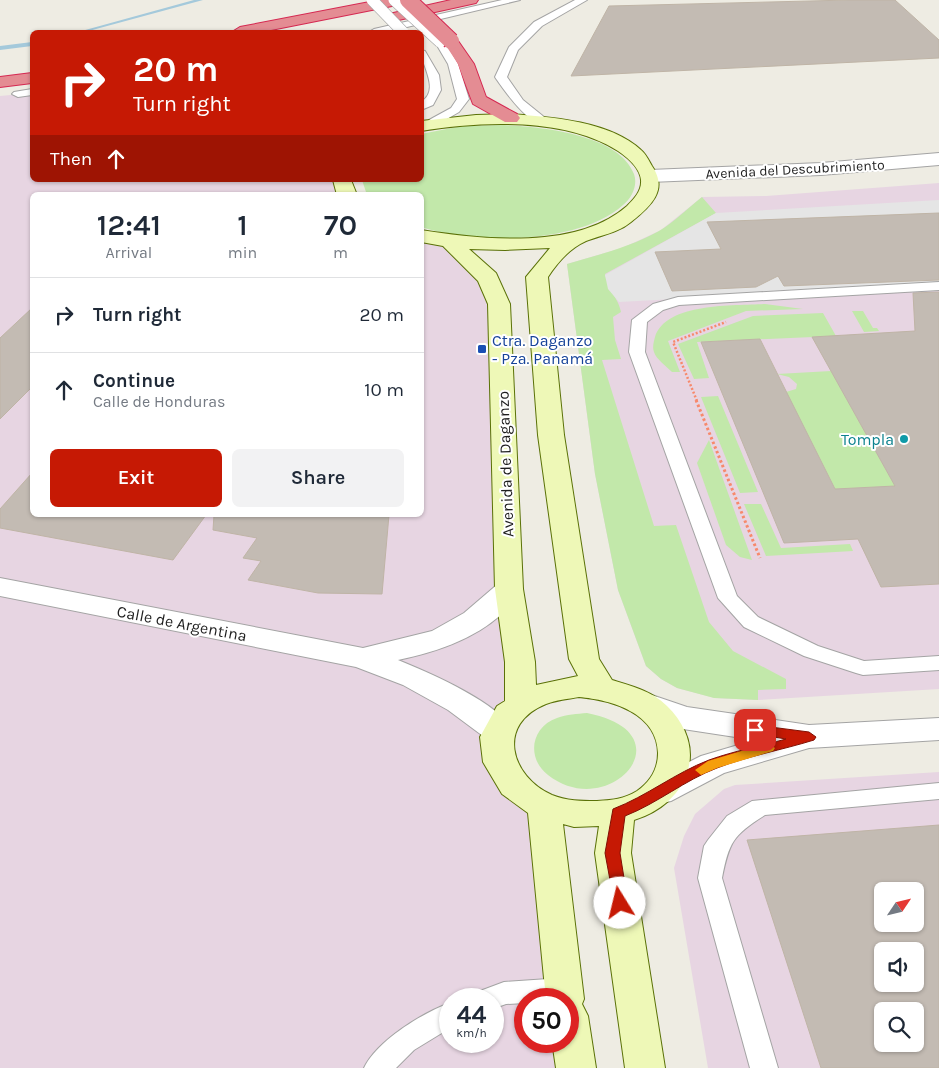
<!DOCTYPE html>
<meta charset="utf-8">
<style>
body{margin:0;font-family:Karla,sans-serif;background:#f2f2f3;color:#1f2937;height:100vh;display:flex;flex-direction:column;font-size:19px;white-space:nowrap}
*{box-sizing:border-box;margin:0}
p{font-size:16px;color:#747a83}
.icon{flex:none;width:28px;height:28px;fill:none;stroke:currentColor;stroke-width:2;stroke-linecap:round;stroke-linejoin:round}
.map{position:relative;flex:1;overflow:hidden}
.side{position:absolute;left:30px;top:192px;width:394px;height:325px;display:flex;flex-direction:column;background:#fff;border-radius:8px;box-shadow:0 1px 4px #0004}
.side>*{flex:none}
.banner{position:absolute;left:30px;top:30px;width:394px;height:152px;border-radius:8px;box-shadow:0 1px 4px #0004;background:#c61904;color:#fff;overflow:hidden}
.needle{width:32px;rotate:55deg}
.tools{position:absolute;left:874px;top:882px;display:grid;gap:10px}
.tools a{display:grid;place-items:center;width:50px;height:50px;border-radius:8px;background:#fff;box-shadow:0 1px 4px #0004;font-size:25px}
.speed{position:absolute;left:439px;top:988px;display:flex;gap:10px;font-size:25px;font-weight:700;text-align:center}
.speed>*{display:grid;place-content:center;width:65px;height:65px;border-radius:50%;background:#fff;box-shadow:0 1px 4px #0004;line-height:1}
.speed small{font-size:12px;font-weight:400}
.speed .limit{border:8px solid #d22;background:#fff;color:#111}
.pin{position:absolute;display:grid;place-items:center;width:42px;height:42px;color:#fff;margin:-21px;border-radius:10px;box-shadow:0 2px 8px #0006}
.me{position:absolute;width:55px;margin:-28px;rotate:351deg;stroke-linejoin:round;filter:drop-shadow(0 0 4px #0008)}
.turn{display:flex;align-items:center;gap:18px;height:105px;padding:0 20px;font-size:22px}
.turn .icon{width:65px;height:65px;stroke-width:2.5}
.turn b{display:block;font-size:35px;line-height:42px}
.then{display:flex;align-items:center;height:48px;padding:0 20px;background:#0003;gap:10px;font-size:19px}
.eta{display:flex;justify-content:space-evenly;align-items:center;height:85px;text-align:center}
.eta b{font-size:30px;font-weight:600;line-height:35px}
.action{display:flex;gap:10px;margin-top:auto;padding:10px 20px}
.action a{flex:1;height:58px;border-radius:8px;background:#c61904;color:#fff;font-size:20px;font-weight:600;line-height:58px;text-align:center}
.action a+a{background:#f2f2f3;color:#1f2937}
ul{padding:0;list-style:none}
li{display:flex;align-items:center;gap:15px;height:75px;padding:0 20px;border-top:1px solid #e0e1e3}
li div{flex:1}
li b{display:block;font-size:19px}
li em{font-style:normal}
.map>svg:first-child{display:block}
</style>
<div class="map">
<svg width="939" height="1068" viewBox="0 0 939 1068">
<rect width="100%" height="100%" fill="#eeece3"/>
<g fill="#e7d5e2" fill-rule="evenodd">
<path d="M32,93V180H342L347,195H32V515H421V236L451,243L488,278L520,662L498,731L544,806L563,989L525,999V1041H568V1016L576,1068H0V96ZM450,999H492V1041H450Z"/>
<polygon points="939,183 939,689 758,700 715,698 677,688 661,679 646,666 618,590 595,474 567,264 622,248 644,238 661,230 702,197 766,196"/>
<path d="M939,772V1068H708L674,868L684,836L695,814L724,789L735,785ZM882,891H915V924H882ZM882,951H915V984H882ZM882,1011H915V1044H882Z"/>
</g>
<g fill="#c2e8aa">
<path d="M504,125C541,127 619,134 634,174C638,185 632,198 623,205C579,245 475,244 421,227V195H367L362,180H421V134L462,126Z"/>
<path d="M702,197L716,213L605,274C609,292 618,297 621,312L613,317L615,340L621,359L602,360L654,526L676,525L709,622L733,651L786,679V689L758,690V700L714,698L677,688L661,679L646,666L618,590L595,474L567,264C598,255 630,247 659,231C674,222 688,208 702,197Z"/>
<path d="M765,304L803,309L746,311L668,341L680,372H672C667,367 656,359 654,352C652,347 654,341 655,337C666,302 736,306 765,304Z"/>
<polygon points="852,311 863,311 873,328 877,328 879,331 864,332"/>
<polygon points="823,313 836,336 697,342 709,378 694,379 678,344 753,316"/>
<polygon points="831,371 895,486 835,489 786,392 796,389 797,384 789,377 777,374"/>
<polygon points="718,396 758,492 740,493 701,397"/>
<polygon points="709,440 752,560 740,557 726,545 697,463"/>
<polygon points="744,504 761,504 781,548 850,544 853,551 766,556"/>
<path d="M587,713C690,733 609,823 548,775C526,758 531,727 557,718C567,714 577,714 587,713Z"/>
</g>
<polygon fill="#e5e5e5" points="939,200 939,285 619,302 608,289 605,275 716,213"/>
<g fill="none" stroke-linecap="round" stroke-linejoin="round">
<g fill="#a4c9db" fill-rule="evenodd">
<polygon points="194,0 203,0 85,32 78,32"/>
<polygon points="32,42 32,46 0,50 0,46"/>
</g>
</g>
<g fill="#c3bbb3" stroke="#bfb4a6" fill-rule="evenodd">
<polygon points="849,0 895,0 939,40 939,58 571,76 609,6"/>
<polygon points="939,213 939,280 784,286 778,276 756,287 672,291 655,252 721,249 707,222"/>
<polygon points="939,292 939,584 881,587 858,539 784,543 701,342 760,339 835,489 895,486 812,337 915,331 913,293"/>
<polygon points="32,308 32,387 0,419 0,338"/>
<polygon points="32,473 32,515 206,515 173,560 0,528 0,509"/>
<polygon points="214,515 389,515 382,594 318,593 248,580 261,561 243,558 257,538 213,530"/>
<path d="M939,825V1068H821L747,840ZM882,891H915V924H882ZM882,951H915V984H882ZM882,1011H915V1044H882Z"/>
</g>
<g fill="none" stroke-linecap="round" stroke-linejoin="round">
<g stroke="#a4a4a4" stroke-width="2">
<g id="lane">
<polygon points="502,0 520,0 386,32 369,32 374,29"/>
<path d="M575,0H587L542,26L518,50L507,77L523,100L549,121L547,124C530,128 504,90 495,77L509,47L534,22Z"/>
<polygon points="440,39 444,40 458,64 469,99 459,112 433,127 427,123 429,120 451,108 457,99 448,64 435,42"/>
<path d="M421,50L425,51L439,75L441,90L433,105L421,110V102C441,90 421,66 421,50Z"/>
<polygon points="32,89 32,95 18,97 12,94 14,92"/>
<polygon points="939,282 939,290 679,305 663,310 647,322 645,352 737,596 758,617 818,646 864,661 939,656 939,670 863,675 856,673 804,656 744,627 718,598 629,352 632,320 653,304 678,297"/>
<path d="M939,783V799L765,815C733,835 729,842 722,878L778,1068H750L698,878L704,846L708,840L727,816L752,801Z"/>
<polygon points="563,978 572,981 576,989 572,997 567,999 525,999 525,1003 506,1004 492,1009 492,999 476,999 480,991 504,982"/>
<path d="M450,1003V1028L414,1050L396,1068H364C377,1041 422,1013 450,1003Z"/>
</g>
</g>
<g stroke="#a4a4a4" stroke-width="2">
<g id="street">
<polygon points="939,153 939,165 821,175 650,182 643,180 641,176 643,172 650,170 821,163"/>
<path d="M0,578L363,648L432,631L464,613L499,583L509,580L519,583L523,589C495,632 446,650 398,660C430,673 497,702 514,731L509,739L498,742L487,739L448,710L403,685L356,667L0,596Z"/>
<polygon points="640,691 687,707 809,725 939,718 939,740 809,748 724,773 671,801 659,804 647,801 642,792 647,783 701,756 755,740 683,729 629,710 624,702 629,694"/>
</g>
</g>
<g stroke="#5a7107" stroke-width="2">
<g id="secondary">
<path d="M511,114C551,117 610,121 641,150C646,154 649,161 652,166C669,190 650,207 631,222C618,233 601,235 586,241C570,248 557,263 548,277L564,435L599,659L612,680C632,686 652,691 667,706C710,748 689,803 634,820L631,853L665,1068H625L595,853L599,826L574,827L563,824L584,999L582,1004L588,1016L596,1068H556L552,1041H568V999H546L528,813L502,794L483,762L480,737L497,706L505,701V662L495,589L488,304L478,281L443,246L421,242V230C483,240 577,250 627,206C634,199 642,191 641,180C640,168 627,157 618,151C565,117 481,121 421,131V121L476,115ZM550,248L526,277L538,435L569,659L578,676L536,685L535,662L523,589L510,304L496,273L469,249L505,250ZM579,697C612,700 657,713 658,753C658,769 650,782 637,791C624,799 612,800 597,801C581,801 567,801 552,795C510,776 496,724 546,704C556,700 568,699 579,697Z"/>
<polygon points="333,180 351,180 357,195 337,195"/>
</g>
</g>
<g stroke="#d52851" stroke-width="2">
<g id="highway">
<polygon points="380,0 409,0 402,4 261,32 232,32 240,27"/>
<polygon points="451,0 478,0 476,3 394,21 387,17 389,14"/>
<polygon points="451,36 456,38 474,64 486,97 517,114 520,118 517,122 505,122 473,104 458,64 443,41"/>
<polygon points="32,73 32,83 0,87 0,77"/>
</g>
</g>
<polyline stroke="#f7896c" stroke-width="2.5" stroke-dasharray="2 2" stroke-linecap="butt" points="697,401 673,342 726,322"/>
<polyline stroke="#f7896c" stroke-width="3" stroke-dasharray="2.5 2.5" stroke-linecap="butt" points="696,400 760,558"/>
<use href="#lane" fill="#fff" fill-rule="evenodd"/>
<use href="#street" fill="#fff" fill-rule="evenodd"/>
<use href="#secondary" fill="#eef8b7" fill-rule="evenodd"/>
<use href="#highway" fill="#e48c93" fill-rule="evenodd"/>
<g stroke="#a4a4a4" stroke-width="12" stroke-linecap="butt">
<g id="lane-bridge">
<polyline points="372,0 403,32"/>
<polyline points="394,0 440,42"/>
</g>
</g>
<g stroke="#d52851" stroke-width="18" stroke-linecap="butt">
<polyline id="highway-bridge" points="408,0 451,41"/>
</g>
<use href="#lane-bridge" stroke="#fff" stroke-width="11"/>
<use href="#highway-bridge" stroke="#e48c93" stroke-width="16"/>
</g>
<path fill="#c61904" stroke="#811003" d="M755,725L809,732L816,737L814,740C782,750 748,756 717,768C685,780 658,803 625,816L620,853L628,903L626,907L620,909L615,907L605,853L613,809C647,796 675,773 709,760C734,751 761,746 786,739L750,733L748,730L750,726Z"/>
<polygon fill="#f59e0b" points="768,743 775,748 773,751 717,768 701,775 695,770 708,761"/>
<rect fill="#1a4fb4" stroke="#fff" stroke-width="2" x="477" y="344" width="10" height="10" rx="2.5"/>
<circle fill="#0f9aa8" stroke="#fff" stroke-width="2" cx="904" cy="439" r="5"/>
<g text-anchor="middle" stroke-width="4" stroke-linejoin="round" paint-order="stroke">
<g font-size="14" fill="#1d1d1d" stroke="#fff">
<text transform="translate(795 169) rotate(-3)" y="5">Avenida del Descubrimiento</text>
</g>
<g font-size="16" fill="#164399" stroke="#fff" text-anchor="start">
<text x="492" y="346">Ctra. Daganzo<tspan x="492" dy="18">- Pza. Panamá</tspan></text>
</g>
<g font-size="16" fill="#0d838f" stroke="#fff" text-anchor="end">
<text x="894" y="445">Tompla</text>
</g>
<g font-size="16" fill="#1d1d1d" stroke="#fff">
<text transform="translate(505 464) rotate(-92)" y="6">Avenida de Daganzo</text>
<text transform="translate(182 623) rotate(11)" y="6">Calle de Argentina</text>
</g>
</g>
</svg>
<div class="tools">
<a><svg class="needle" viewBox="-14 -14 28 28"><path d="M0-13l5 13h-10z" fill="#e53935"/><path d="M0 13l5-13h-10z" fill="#747a83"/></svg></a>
<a><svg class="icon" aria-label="sound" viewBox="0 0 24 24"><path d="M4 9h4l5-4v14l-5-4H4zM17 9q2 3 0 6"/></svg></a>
<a><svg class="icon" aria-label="search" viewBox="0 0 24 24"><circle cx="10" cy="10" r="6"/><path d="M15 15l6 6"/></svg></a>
</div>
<div class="speed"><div>44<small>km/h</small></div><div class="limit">50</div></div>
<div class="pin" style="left:755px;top:730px;background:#d93025"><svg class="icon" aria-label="arrive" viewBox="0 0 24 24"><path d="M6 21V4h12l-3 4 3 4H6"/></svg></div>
<svg class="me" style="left:620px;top:903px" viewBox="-20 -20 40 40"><circle r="19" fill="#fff"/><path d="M0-13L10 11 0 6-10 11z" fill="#c61904"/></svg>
<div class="banner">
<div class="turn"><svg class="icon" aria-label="right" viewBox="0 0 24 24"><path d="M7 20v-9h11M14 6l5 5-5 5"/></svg><div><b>20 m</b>Turn right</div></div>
<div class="then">Then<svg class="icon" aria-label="ahead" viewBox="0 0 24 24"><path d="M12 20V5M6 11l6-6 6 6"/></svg></div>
</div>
<section class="side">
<div class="eta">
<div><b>12:41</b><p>Arrival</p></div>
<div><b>1</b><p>min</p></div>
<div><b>70</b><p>m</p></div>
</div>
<ul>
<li><svg class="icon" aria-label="right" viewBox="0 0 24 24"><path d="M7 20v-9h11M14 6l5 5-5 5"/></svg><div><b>Turn right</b></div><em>20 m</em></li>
<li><svg class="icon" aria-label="ahead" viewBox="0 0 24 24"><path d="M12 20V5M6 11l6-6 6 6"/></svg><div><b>Continue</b><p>Calle de Honduras</p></div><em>10 m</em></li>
</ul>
<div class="action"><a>Exit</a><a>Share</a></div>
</section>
</div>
